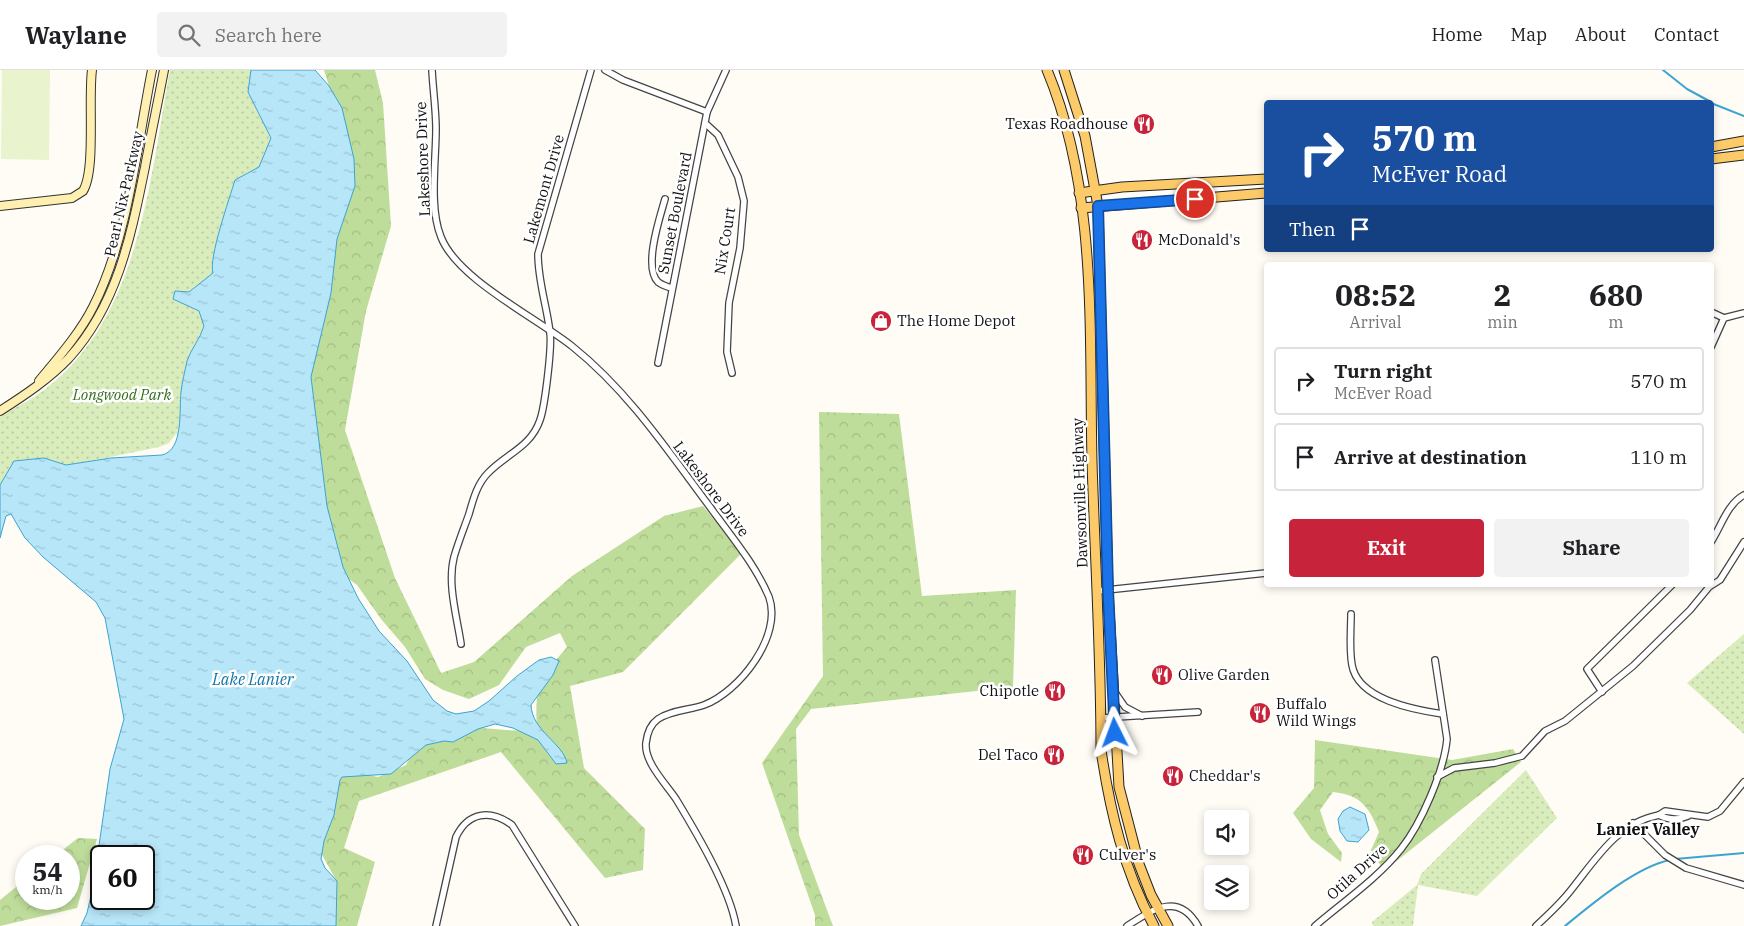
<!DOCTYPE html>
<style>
body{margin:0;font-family:"IBM Plex Serif",serif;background:#f2f2f2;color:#202124;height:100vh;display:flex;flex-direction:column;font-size:19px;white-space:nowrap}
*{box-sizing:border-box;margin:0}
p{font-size:16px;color:#757577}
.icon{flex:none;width:28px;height:28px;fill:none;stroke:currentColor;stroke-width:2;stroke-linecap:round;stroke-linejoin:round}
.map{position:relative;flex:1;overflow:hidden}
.details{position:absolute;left:1264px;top:192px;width:450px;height:325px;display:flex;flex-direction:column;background:#fff;border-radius:5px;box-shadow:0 2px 8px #0003}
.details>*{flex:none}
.banner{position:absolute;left:1264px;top:30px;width:450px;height:152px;border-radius:5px;box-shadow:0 2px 8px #0003;background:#1a4fa0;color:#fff;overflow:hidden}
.fabs{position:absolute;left:1204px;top:740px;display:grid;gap:10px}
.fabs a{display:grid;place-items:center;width:45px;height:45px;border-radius:5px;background:#fff;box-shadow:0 2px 8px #0003;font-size:25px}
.speed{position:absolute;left:15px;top:775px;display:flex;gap:10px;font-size:25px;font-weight:700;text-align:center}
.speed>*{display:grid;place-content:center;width:65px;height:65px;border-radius:50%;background:#fff;box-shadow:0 2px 8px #0003;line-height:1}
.speed small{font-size:12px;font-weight:400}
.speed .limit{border:2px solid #111;border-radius:8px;background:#fff;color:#111}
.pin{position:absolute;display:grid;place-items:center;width:42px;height:42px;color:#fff;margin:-21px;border:2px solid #fff;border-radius:50%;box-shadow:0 1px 5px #0007}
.me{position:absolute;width:55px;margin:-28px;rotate:357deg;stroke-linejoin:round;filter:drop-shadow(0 0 4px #0008)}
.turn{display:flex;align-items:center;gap:18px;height:105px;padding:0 25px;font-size:22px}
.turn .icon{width:65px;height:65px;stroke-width:2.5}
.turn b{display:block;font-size:35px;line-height:42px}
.then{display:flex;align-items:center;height:48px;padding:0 25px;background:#0003;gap:10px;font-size:19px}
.eta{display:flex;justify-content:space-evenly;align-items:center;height:85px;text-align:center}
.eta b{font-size:30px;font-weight:700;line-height:35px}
.cta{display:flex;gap:10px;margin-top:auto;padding:10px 25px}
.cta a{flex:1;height:58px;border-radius:5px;background:#c7233a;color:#fff;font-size:20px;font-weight:700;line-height:58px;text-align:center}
.cta a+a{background:#f2f2f2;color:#202124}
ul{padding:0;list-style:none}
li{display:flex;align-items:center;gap:15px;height:68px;margin:0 10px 8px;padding:0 15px;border:2px solid #e0e0e0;border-radius:5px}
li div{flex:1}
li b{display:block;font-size:19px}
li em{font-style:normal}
header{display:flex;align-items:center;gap:30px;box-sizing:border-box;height:70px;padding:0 25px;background:#fff;border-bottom:1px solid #e0e0e0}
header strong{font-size:24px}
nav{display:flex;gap:28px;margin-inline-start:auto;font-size:18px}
.search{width:350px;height:45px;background:#f2f2f2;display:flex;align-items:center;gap:12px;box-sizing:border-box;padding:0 18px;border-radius:5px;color:#757577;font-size:19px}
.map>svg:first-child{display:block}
</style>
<header>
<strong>Waylane</strong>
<div class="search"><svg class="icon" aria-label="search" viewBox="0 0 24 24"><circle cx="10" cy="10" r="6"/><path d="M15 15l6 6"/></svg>Search here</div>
<nav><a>Home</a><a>Map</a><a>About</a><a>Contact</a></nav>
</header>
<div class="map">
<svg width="1744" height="856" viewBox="0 0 1744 856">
<defs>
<pattern id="grass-dots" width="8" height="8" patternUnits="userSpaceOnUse" patternTransform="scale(1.25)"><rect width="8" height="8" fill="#d9ecbc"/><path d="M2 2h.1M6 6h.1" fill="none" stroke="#b9c9a1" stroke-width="1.8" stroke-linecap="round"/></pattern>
<pattern id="forest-crowns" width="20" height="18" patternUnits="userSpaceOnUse" patternTransform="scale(1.25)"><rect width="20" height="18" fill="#bfdd9a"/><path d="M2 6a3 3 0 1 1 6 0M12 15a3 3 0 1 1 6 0" fill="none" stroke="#a3bd84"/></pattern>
<pattern id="water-ripples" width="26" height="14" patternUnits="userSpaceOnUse" patternTransform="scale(1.25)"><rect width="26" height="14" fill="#b7e6f8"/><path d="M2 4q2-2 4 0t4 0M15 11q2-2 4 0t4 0" fill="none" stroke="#9cc4d4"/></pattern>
</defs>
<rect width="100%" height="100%" fill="#fffcf5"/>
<g fill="url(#grass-dots)">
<path d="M170,0H251L248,22L271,68L259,97L235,110L216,179L213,203L192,220L173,229L200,241L204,256L188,289L181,322L180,353L177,361L195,367L194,370L176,364L169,373L159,377L91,391L66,395L44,388L14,391L0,415V346C12,339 25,333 37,325C140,254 149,112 170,0Z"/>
<polygon points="1744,564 1744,664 1687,613"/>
<polygon points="1526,700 1557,748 1477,826 1418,815 1413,856 1373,856 1372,852 1417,815 1421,804"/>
</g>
<g fill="url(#forest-crowns)">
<path d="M324,0H375L383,33L391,156L366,241L345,360L395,508L441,603L474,592L572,506L664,446L703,436L742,483L623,602L570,616L584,698L645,759L643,800L605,808L501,682L359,731L344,778L375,792L357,856H321L336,810L320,781L338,699L378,707L406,695L421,664C439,662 457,659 475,658C494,657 522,665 537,657C534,617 541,607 567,577L560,563L526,577L499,615L469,629L443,620L425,609L405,577L381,549L357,515L329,494L306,353L309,274L345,68Z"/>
<polygon points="819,342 899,344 922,526 1016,520 1013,617 811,639 796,659 799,765 833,856 815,856 815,845 762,693 823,606"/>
<path d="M1315,670L1452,690L1513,679L1521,692L1384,801L1371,780L1379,762C1369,736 1360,725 1333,722L1320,740L1328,764L1342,783L1341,792L1311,769L1293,743L1314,718Z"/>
<polygon points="78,768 97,769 77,838 0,856 0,830 26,809 26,829 69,829 69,786 55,786"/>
</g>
<polygon fill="#e9f3ce" points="2,0 50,0 49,90 1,89"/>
<g fill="url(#water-ripples)" stroke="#3ca4d2" fill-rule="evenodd">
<path d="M251,0H315L329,16L342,38L354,89L355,116L337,169L331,223L311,307L327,436L343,497L358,528L379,561L407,591L433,630L447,641L456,644L474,641L489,631L517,606L539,590L551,587L559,591L553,605L531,635C532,661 563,673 567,693L556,694L538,670L513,658L495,654L478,659L453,672L444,671L426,675L391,704L342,707L340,710L334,745L324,771L321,789L325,798L337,811L336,856H81L87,843L93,817L110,699L124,649L105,548L96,532L43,487L25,468L11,444L6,446L0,468V415L14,391L44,388L66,395L111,388L162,385C184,380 179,339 181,322C182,312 185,301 187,291C191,279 200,269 204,256L199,241L173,229L175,221L189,222L213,203C208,189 230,127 235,110L259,97L271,68L248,22ZM101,786H144V829H101Z"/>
<polygon points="1350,737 1365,744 1369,760 1358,772 1347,771 1340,761 1338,749 1343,741"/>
</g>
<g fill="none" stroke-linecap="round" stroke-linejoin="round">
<g stroke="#3ca4d2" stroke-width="2">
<polyline points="1663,0 1687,19 1711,32"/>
<polyline points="1711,33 1744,46"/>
<polyline points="1675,789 1744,783"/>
<path d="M1565,856C1593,833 1636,797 1670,790"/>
</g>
<g stroke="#444" stroke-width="8">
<g id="street">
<path d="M432,0C433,20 436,40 436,59C436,91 429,138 441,167C457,209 537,248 573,277C628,321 668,381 710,437C731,466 755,494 769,527C783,566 739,622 704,635C690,640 671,640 658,649C651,654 647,664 646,673C644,692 666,714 676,729C696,762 730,819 736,856"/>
<polyline points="605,0 623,10 707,42"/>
<polyline points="705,53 718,65 738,107 744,131 740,178 729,233 727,282 732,303"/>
<path d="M665,129C660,147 643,197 658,212C662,215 668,217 672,218"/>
<polyline points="1711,242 1724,248"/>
<polyline points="1711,277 1724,248 1744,243"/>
<polyline points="658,293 707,42 726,0"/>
<path d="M1711,472C1721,457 1727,434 1744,425"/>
<polyline points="1097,521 1266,503"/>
<path d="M1351,544C1351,560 1349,579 1352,595C1358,630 1415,640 1443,644"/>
<path d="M461,574C457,547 447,514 454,487C458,473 464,458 469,444C473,430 477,414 488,403C506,384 531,377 540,350C545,336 552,277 550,263C547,236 538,212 538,184L591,0"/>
<polyline points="1114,621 1125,637 1142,646"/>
<polyline points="1602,622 1587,599 1672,515"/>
<polyline points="1101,648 1198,642"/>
<polyline points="1437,707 1454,698 1495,693 1522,686 1545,661 1565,651 1633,596 1690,540 1709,517 1720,510 1744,472"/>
<path d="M1688,746C1679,750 1668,750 1659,745L1665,741L1708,747L1720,741L1744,712"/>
<polyline points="1633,753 1665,785 1686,798 1744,815"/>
<path d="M436,856L456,767C468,742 490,739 512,755L575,856"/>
<path d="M1127,856C1152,840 1178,821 1198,856"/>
<path d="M1315,856C1343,832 1378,808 1401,779C1421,754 1444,701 1447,669L1435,590"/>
<path d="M1536,856C1548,845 1561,833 1571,820C1596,789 1617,753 1659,745"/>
</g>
</g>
<g stroke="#333" stroke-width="10">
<g id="secondary">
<path d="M0,136L72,128L83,121C96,100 88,30 92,0"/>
<path d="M39,311C58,288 80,263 93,237C128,169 137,75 152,0"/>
<path d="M0,341C25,325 49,309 69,288C118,234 131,165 145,97C151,64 158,32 164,0"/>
</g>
</g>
<g stroke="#222" stroke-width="11">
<g id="primary">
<path d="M1047,0C1098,122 1089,263 1092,392C1095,488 1101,584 1101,680C1110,741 1124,801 1154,856"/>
<polyline points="1064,0 1085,66 1098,136 1108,521 1119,717 1139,794 1151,825 1168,856"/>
<polyline points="1711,77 1744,71"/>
<polyline points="1711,89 1744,85"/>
<polyline points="1079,123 1122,117 1266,109"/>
<polyline points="1081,138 1266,123"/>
</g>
</g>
<use href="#street" stroke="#fff" stroke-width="5.5"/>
<use href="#secondary" stroke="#ffefb0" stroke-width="8"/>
<use href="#primary" stroke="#fcca68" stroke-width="9"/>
</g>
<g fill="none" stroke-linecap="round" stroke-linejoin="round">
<g stroke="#114b97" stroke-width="12">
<polyline id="route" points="1115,663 1108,521 1098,136 1195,129"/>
</g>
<use href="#route" stroke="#1a73e8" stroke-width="9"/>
</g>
<defs>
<g id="restaurant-disc" transform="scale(1.125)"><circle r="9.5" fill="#c7233a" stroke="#fff"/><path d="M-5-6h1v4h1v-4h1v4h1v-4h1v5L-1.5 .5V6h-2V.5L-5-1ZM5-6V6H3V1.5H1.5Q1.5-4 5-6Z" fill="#fff"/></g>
<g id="shop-disc" transform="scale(1.125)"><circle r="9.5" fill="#c7233a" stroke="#fff"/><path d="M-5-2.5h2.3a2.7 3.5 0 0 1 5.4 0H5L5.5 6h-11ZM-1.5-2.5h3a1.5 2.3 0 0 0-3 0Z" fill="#fff"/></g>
</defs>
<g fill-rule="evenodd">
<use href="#restaurant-disc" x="1144" y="54"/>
<use href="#restaurant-disc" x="1142" y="170"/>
<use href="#shop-disc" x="881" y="251"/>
<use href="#restaurant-disc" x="1162" y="605"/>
<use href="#restaurant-disc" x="1055" y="621"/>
<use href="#restaurant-disc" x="1260" y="643"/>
<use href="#restaurant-disc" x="1054" y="685"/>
<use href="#restaurant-disc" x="1173" y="706"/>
<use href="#restaurant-disc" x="1083" y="785"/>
</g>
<g text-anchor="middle" stroke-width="5" stroke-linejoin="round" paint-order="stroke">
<g font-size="15" fill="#111" stroke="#fff" text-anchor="start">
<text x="1128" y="59" text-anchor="end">Texas Roadhouse</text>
<text x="1158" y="175">McDonald's</text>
<text x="897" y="256">The Home Depot</text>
<text x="1178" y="610">Olive Garden</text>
<text x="1039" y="626" text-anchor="end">Chipotle</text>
<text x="1276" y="639">Buffalo<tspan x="1276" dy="17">Wild Wings</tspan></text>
<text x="1038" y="690" text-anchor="end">Del Taco</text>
<text x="1189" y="711">Cheddar's</text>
<text x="1099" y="790">Culver's</text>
</g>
<g font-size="15" fill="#111" stroke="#fff">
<text transform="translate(423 89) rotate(-92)" y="5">Lakeshore Drive</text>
<text transform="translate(544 119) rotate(-74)" y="5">Lakemont Drive</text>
<text transform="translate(124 124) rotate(-77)" y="5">Pearl Nix Parkway</text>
<text transform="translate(675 143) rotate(-79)" y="5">Sunset Boulevard</text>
<text transform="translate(725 171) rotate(-81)" y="5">Nix Court</text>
<text transform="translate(711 419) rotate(53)" y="5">Lakeshore Drive</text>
<text transform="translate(1080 423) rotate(-92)" y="5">Dawsonville Highway</text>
<text transform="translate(1357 802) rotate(-42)" y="5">Otila Drive</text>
</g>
<g font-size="15" font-style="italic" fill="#356c1d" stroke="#fff">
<text x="122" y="330">Longwood Park</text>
</g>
<g font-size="16" font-style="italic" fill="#1476a9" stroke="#fff">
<text x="253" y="615">Lake Lanier</text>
</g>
<g font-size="16" font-weight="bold" fill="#111" stroke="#fff">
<text x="1648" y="765">Lanier Valley</text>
</g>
</g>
</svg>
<div class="fabs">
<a><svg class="icon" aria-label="sound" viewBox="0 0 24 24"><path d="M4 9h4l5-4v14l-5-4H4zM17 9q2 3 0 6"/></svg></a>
<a><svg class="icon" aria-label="layers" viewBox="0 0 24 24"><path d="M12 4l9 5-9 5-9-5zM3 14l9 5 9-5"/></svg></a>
</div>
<div class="speed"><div>54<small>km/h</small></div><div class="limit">60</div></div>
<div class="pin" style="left:1195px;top:129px;background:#d93025"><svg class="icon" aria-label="arrive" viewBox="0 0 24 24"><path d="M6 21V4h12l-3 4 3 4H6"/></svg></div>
<svg class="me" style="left:1115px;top:663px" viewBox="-20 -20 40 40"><path d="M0-17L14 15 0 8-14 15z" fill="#1a73e8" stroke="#fff" stroke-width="4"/></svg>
<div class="banner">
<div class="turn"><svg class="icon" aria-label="right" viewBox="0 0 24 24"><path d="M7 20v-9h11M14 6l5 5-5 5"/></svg><div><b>570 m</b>McEver Road</div></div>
<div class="then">Then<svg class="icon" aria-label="arrive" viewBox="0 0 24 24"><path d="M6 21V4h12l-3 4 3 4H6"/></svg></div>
</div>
<section class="details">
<div class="eta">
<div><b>08:52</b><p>Arrival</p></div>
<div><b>2</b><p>min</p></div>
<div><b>680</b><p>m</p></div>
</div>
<ul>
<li><svg class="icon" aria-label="right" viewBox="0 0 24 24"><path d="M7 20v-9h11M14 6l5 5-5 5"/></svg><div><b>Turn right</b><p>McEver Road</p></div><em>570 m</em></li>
<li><svg class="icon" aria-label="arrive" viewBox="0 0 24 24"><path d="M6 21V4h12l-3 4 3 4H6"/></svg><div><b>Arrive at destination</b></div><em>110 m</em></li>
</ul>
<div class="cta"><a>Exit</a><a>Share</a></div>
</section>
</div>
